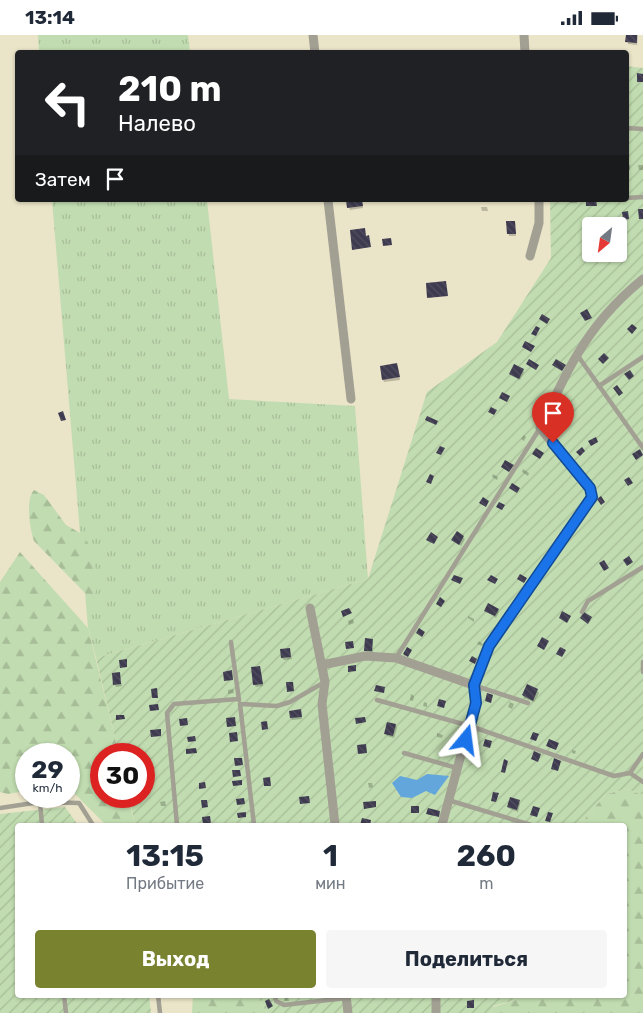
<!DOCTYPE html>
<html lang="ru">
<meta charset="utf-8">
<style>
body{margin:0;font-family:Rubik,sans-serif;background:#f6f6f7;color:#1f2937;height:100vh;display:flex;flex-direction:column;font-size:19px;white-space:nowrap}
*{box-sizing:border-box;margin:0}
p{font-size:16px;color:#747a83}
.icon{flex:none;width:28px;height:28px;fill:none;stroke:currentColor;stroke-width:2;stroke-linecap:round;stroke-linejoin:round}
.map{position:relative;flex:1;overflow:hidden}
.details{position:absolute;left:15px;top:788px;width:612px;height:175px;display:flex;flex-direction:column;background:#fff;border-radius:5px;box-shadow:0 1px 4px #0004}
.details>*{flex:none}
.banner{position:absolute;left:15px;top:15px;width:614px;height:152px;border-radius:5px;box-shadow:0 1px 4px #0004;background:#202124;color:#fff;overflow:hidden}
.needle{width:32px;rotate:209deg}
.fabs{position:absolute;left:582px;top:182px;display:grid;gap:10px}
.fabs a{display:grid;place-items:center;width:45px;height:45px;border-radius:5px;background:#fff;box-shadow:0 1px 4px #0004;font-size:25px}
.speed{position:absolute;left:15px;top:708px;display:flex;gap:10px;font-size:25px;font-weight:700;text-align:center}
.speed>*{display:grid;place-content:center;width:65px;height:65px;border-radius:50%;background:#fff;box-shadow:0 1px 4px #0004;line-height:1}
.speed small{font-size:12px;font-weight:400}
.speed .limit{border:8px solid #d22;background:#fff;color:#111}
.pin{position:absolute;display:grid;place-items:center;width:42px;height:42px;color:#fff;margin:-51px -21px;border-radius:50% 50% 50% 0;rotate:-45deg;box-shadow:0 0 5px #0007}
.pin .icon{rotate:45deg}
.me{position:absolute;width:55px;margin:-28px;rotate:16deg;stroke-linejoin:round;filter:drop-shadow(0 0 4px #0008)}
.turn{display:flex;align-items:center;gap:18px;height:105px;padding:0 20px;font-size:22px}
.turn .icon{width:65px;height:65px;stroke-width:2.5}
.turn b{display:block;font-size:35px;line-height:42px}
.then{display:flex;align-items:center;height:48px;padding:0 20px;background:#0003;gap:10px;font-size:19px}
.eta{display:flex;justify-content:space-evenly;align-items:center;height:85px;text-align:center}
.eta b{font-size:30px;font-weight:700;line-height:35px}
.action{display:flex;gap:10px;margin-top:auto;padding:10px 20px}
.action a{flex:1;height:58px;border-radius:5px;background:#78822f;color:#fff;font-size:20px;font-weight:700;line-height:58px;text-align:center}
.action a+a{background:#f6f6f7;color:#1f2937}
.status{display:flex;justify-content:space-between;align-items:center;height:35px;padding:0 25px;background:#fff;direction:ltr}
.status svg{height:14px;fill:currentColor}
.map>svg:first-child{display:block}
</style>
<div class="status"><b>13:14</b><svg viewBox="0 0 49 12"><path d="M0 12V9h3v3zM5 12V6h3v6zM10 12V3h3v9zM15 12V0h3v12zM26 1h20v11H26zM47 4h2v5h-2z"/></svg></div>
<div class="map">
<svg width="643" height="978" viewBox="0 0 643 978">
<defs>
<pattern id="grass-tufts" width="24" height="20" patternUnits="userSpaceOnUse" patternTransform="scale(1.25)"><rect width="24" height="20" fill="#c1dcb0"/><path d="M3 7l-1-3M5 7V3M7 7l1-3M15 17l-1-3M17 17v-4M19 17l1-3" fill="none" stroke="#a7bd98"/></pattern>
<pattern id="forest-firs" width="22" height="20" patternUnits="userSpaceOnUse" patternTransform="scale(1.25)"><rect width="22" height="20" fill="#c1dcb0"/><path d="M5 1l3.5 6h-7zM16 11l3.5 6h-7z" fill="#a7bd98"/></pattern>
<pattern id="garden-furrows" width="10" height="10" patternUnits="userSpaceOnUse" patternTransform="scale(1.25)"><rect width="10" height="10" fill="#c1dcb0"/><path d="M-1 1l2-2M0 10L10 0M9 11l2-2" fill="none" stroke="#a7bd98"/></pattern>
<pattern id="building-back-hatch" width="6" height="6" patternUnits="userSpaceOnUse" patternTransform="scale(1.25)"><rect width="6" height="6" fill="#3e3a4f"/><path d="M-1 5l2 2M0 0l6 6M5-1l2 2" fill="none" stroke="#524f60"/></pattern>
</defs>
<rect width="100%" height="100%" fill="#eae4c8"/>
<g fill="url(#grass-tufts)">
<polygon points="38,0 188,0 190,17 39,17"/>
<polygon points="52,165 207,165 229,364 355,371 368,544 96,623 88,593"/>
</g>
<g fill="url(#forest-firs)">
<path d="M34,455L44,460L66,490L82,499L88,508L95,532L98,551L94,561L87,560L34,506C30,494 25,465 34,455Z"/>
<polygon points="20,517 88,593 119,719 101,719 101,761 128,761 135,790 106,790 69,753 69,719 26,719 26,756 8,759 0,757 0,547"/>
<polygon points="627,754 643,760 643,978 492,978 493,972 516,965 514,960 625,960 625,790 579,790 606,759"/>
<polygon points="193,960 256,960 267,978 192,978"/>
</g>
<g fill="url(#garden-furrows)" fill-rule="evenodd">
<path d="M626,31L643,33V760L627,754L606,759L579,790H135L129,761H144V719H119L96,623L368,544L427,357L497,307L551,223L550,165H626ZM591,191H619V219H591Z"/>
<polygon points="65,772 78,790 18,790 18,960 149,960 151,978 0,978 0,779"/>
<polygon points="256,960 514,960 516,965 493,971 492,978 267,978"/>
</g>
<polygon fill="#62a6db" points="427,739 449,741 435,760 426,756 412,763 401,762 392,748 400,741 417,745"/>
<g fill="#0003">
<polygon points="627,0 638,0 637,10 628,9"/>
<rect x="626" y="130" width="4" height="5"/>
<polygon points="638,130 643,130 643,135 639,135"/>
<polygon points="347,165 368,165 362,166 363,173 350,175"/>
<polygon points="376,165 383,165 383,166 377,167"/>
<rect x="570" y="165" width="7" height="3"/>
<polygon points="481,172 487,172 488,176 482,176"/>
<polygon points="507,187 514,187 516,201 509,201"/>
<polygon points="397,330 400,345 384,347 383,345"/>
<polygon points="523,334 524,337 520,345 512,341 510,339"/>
<polygon points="524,400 526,402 524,406 521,404"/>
<polygon points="523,434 529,438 528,441 522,437"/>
<polygon points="493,439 498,442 497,445 492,442"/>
<polygon points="457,498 465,504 461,511 453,505"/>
<polygon points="498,575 499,577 496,583 485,576"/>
<polygon points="468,581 474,584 474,587 468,583"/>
<polygon points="353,584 354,588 349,590 348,586"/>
<polygon points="372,605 373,618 367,618 366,616"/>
<polygon points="479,606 483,609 482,611 477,609"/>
<polygon points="289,614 292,624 284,625 282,623"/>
<polygon points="260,632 263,651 256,652 254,649"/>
<polygon points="119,638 122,651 116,652 115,649"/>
<polygon points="233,654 234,658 228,659 228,655"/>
<polygon points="537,655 539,658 534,667 524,663 523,660"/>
<polygon points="411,659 414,661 413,666 410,665"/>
<polygon points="424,667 427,668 427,672 423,671"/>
<polygon points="510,667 514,669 512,674 508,672"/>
<polygon points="300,675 302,684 292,685 291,683"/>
<polygon points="396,690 397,693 394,703 387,701 386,699"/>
<polygon points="437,698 443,700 442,703 437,702"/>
<polygon points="572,715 576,716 575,719 572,718"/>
<polygon points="368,748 372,748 373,752 369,753"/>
<polygon points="165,766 166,771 161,771 160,767"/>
<polygon points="519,766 520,769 518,777 510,774 508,772"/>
<polygon points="70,960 75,960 75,963 71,963"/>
<polygon points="284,961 288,961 289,966 285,966"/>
</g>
<g fill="url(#building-back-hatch)">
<polygon points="626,0 637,0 637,8 625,7"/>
<polygon points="502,15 502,18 480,18 480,16"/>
<polygon points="637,38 643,39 643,47 637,47"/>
<polygon points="346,165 362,165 363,171 347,173"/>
<polygon points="586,165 596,165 597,171 586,171"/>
<polygon points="638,174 643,174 643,184 639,184"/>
<polygon points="628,176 629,184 623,185 622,177"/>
<polygon points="506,186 515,186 516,199 507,199"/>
<polygon points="365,193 366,201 369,200 371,212 352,215 350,195"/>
<polygon points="391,203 392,210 383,211 382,204"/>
<polygon points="446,246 448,261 427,263 426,248"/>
<polygon points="587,274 592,283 585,286 580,278"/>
<polygon points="542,279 550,284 547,289 539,284"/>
<polygon points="632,289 637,293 632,299 627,294"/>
<polygon points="536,291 540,293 536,301 531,299"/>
<polygon points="525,306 535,311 531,317 522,312"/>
<polygon points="604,318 609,323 603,329 598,324"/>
<polygon points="529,324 539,330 536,335 526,329"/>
<polygon points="556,324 566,330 562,336 552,330"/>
<polygon points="397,328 400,342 382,345 380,331"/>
<polygon points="514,329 524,334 519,344 509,339"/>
<polygon points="630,335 634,341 629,345 624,339"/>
<polygon points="617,350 623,358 619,361 613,353"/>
<polygon points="502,357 510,361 507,367 499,363"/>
<polygon points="559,368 565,371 562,378 555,374"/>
<polygon points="491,372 497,375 494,380 488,377"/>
<polygon points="63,376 66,385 61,386 58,378"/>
<polygon points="427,381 438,386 436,390 425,385"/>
<polygon points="596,402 598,407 591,411 588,406"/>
<polygon points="440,411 445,413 441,420 436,418"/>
<polygon points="582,412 585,416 580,421 576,417"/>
<polygon points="536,413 544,418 540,424 532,419"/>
<polygon points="640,414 643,420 636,425 632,419"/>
<polygon points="505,425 514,430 509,437 501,432"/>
<polygon points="430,439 434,441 431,449 426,447"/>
<polygon points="629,442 633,448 628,451 624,445"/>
<polygon points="512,448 520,453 517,458 509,453"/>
<polygon points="601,461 605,467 601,470 597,464"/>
<polygon points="483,462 489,466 486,472 479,468"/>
<polygon points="499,467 505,470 502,475 496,472"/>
<polygon points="457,496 464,501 459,510 451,505"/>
<polygon points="431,497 438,502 434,509 426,505"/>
<polygon points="629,521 633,527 627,531 623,525"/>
<polygon points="604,525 609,533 604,536 599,528"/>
<polygon points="520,539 527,543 524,548 517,544"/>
<polygon points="454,540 463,543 460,549 451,545"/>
<polygon points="491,540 498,544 495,549 487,545"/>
<polygon points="440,562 445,566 441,572 436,569"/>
<polygon points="488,568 499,574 495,581 484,576"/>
<polygon points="349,573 352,578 343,582 341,576"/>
<polygon points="562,576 571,581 567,588 559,583"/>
<polygon points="584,577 592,582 588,589 580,583"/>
<polygon points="419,593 425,597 422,602 416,598"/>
<polygon points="542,602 549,606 544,615 537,611"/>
<polygon points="365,603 373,604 372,616 364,616"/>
<polygon points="353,606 354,613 346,614 345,607"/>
<polygon points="407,612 412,615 408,622 403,619"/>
<polygon points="560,612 566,615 562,622 556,619"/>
<polygon points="290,613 291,622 281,623 280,614"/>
<polygon points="472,621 477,624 475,629 469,626"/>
<polygon points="127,624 127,632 120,633 119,625"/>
<polygon points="356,630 356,636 348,637 348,631"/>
<polygon points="260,631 263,649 253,650 251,632"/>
<polygon points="232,635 233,645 224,646 223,637"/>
<polygon points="120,637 121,649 113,650 112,638"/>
<polygon points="286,647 293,647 294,656 287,657"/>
<polygon points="527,649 538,654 533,666 522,660"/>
<polygon points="376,650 385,652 384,658 374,656"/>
<polygon points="157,653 158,663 152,663 151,654"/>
<polygon points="487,658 493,660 491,668 485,666"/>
<polygon points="439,664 446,666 444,673 437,671"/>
<polygon points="158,669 159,675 150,676 149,670"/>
<polygon points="301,674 302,682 290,683 289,676"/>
<polygon points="116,680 124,680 125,684 116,685"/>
<polygon points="235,682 236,691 227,692 226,683"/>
<polygon points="365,682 366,687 356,689 355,683"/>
<polygon points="187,683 188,690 180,691 179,684"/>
<polygon points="267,686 268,694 262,695 261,687"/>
<polygon points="387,687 396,689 393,701 384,699"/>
<polygon points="161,694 161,701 151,702 150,695"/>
<polygon points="237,697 238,706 230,707 229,698"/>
<polygon points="533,697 539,699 536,706 530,704"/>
<polygon points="195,701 196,706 188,707 187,702"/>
<polygon points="485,704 492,706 490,713 483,711"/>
<polygon points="549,704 559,708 556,715 546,711"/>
<polygon points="366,709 367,718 358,719 357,710"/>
<polygon points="196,713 197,718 186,719 186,714"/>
<polygon points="534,716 541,719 538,727 531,724"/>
<polygon points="234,723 242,723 243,730 235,731"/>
<polygon points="554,723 561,726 558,736 551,734"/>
<polygon points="504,724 508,726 505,738 501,737"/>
<polygon points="232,735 240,735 241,741 233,742"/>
<polygon points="270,742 271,751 264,751 263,743"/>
<polygon points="242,745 242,750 233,751 232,746"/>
<polygon points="205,747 206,753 199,754 199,748"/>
<polygon points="493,757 499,758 496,767 491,766"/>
<polygon points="309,761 310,768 300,769 299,762"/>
<polygon points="510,762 520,765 517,775 507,772"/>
<polygon points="244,763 245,769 237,770 236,764"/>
<polygon points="201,765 207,765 208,772 202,773"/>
<polygon points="376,766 376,772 364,774 363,767"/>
<rect x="411" y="771" width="8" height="7"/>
<polygon points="533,771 540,773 537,782 530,780"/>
<polygon points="428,773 440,776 439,782 426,779"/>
<polygon points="246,777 246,782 238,783 237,778"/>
<polygon points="548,777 553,778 550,787 545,786"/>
<polygon points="210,781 211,789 203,790 202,782"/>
<polygon points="362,783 371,785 370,790 360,790"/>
<polygon points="269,964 273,971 268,974 265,966"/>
<polygon points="474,965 474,973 467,973 467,966"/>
</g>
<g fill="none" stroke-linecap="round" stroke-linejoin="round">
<g stroke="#a29f93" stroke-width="4.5">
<polyline points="626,93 643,94"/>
<polyline points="626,163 643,162"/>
<polyline points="578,321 643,413"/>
<polyline points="599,351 643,322"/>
<polyline points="582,577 588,566 643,532"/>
<polyline points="231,607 239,665"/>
<polyline points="396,623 540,393"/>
<polyline points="643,627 643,637"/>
<polyline points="473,650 528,668"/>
<polyline points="377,665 470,691 614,741 630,738"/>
<polyline points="404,718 457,733"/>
<polyline points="643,719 630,738 643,747"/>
<polyline points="448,765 531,790"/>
<polyline points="40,767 42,790"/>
<polyline points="0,773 40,767 79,768 93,790"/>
<polyline points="177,790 167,678 174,669 238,664"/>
<polyline points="254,790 240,669 277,671 290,667 323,648"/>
<polyline points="64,960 66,978"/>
<polyline points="158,960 160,978"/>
<polyline points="275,960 276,966 284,970 346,963"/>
</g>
<g stroke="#a29f93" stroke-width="9">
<polyline points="313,0 315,18"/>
<polyline points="524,0 525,18"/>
<polyline points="328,165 351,364"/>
<polyline points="530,221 539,188 539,165"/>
<polyline points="310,573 325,647 322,669 335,790"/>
<polyline points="322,630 365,621 396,623 473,650"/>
<path d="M442,790L475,668L473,650L489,611L592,461L590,453L540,393C552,369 563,343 577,320C594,291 617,265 643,244"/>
<polyline points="346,960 348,978"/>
<polyline points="436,960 436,978"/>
</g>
</g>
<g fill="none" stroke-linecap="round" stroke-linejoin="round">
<g stroke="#114b97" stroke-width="12">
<polyline id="route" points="466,705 476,668 474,650 489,611 592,462 590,453 553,408"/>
</g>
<use href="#route" stroke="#1a73e8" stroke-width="9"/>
</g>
</svg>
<div class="fabs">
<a><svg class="needle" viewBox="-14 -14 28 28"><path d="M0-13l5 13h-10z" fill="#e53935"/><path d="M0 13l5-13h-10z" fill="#747a83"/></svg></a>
</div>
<div class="speed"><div>29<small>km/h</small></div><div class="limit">30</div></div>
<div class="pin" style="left:553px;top:408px;background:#d93025"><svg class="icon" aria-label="arrive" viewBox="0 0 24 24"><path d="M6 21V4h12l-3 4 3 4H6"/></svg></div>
<svg class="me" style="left:466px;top:705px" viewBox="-20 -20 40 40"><path d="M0-17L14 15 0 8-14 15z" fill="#1a73e8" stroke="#fff" stroke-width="4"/></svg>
<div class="banner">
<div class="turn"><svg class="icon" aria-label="left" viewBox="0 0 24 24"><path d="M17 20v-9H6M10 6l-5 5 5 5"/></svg><div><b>210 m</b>Налево</div></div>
<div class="then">Затем<svg class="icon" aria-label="arrive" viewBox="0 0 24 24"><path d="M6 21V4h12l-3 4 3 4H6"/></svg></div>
</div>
<section class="details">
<div class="eta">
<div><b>13:15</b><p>Прибытие</p></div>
<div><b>1</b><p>мин</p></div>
<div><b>260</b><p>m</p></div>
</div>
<div class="action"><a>Выход</a><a>Поделиться</a></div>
</section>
</div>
